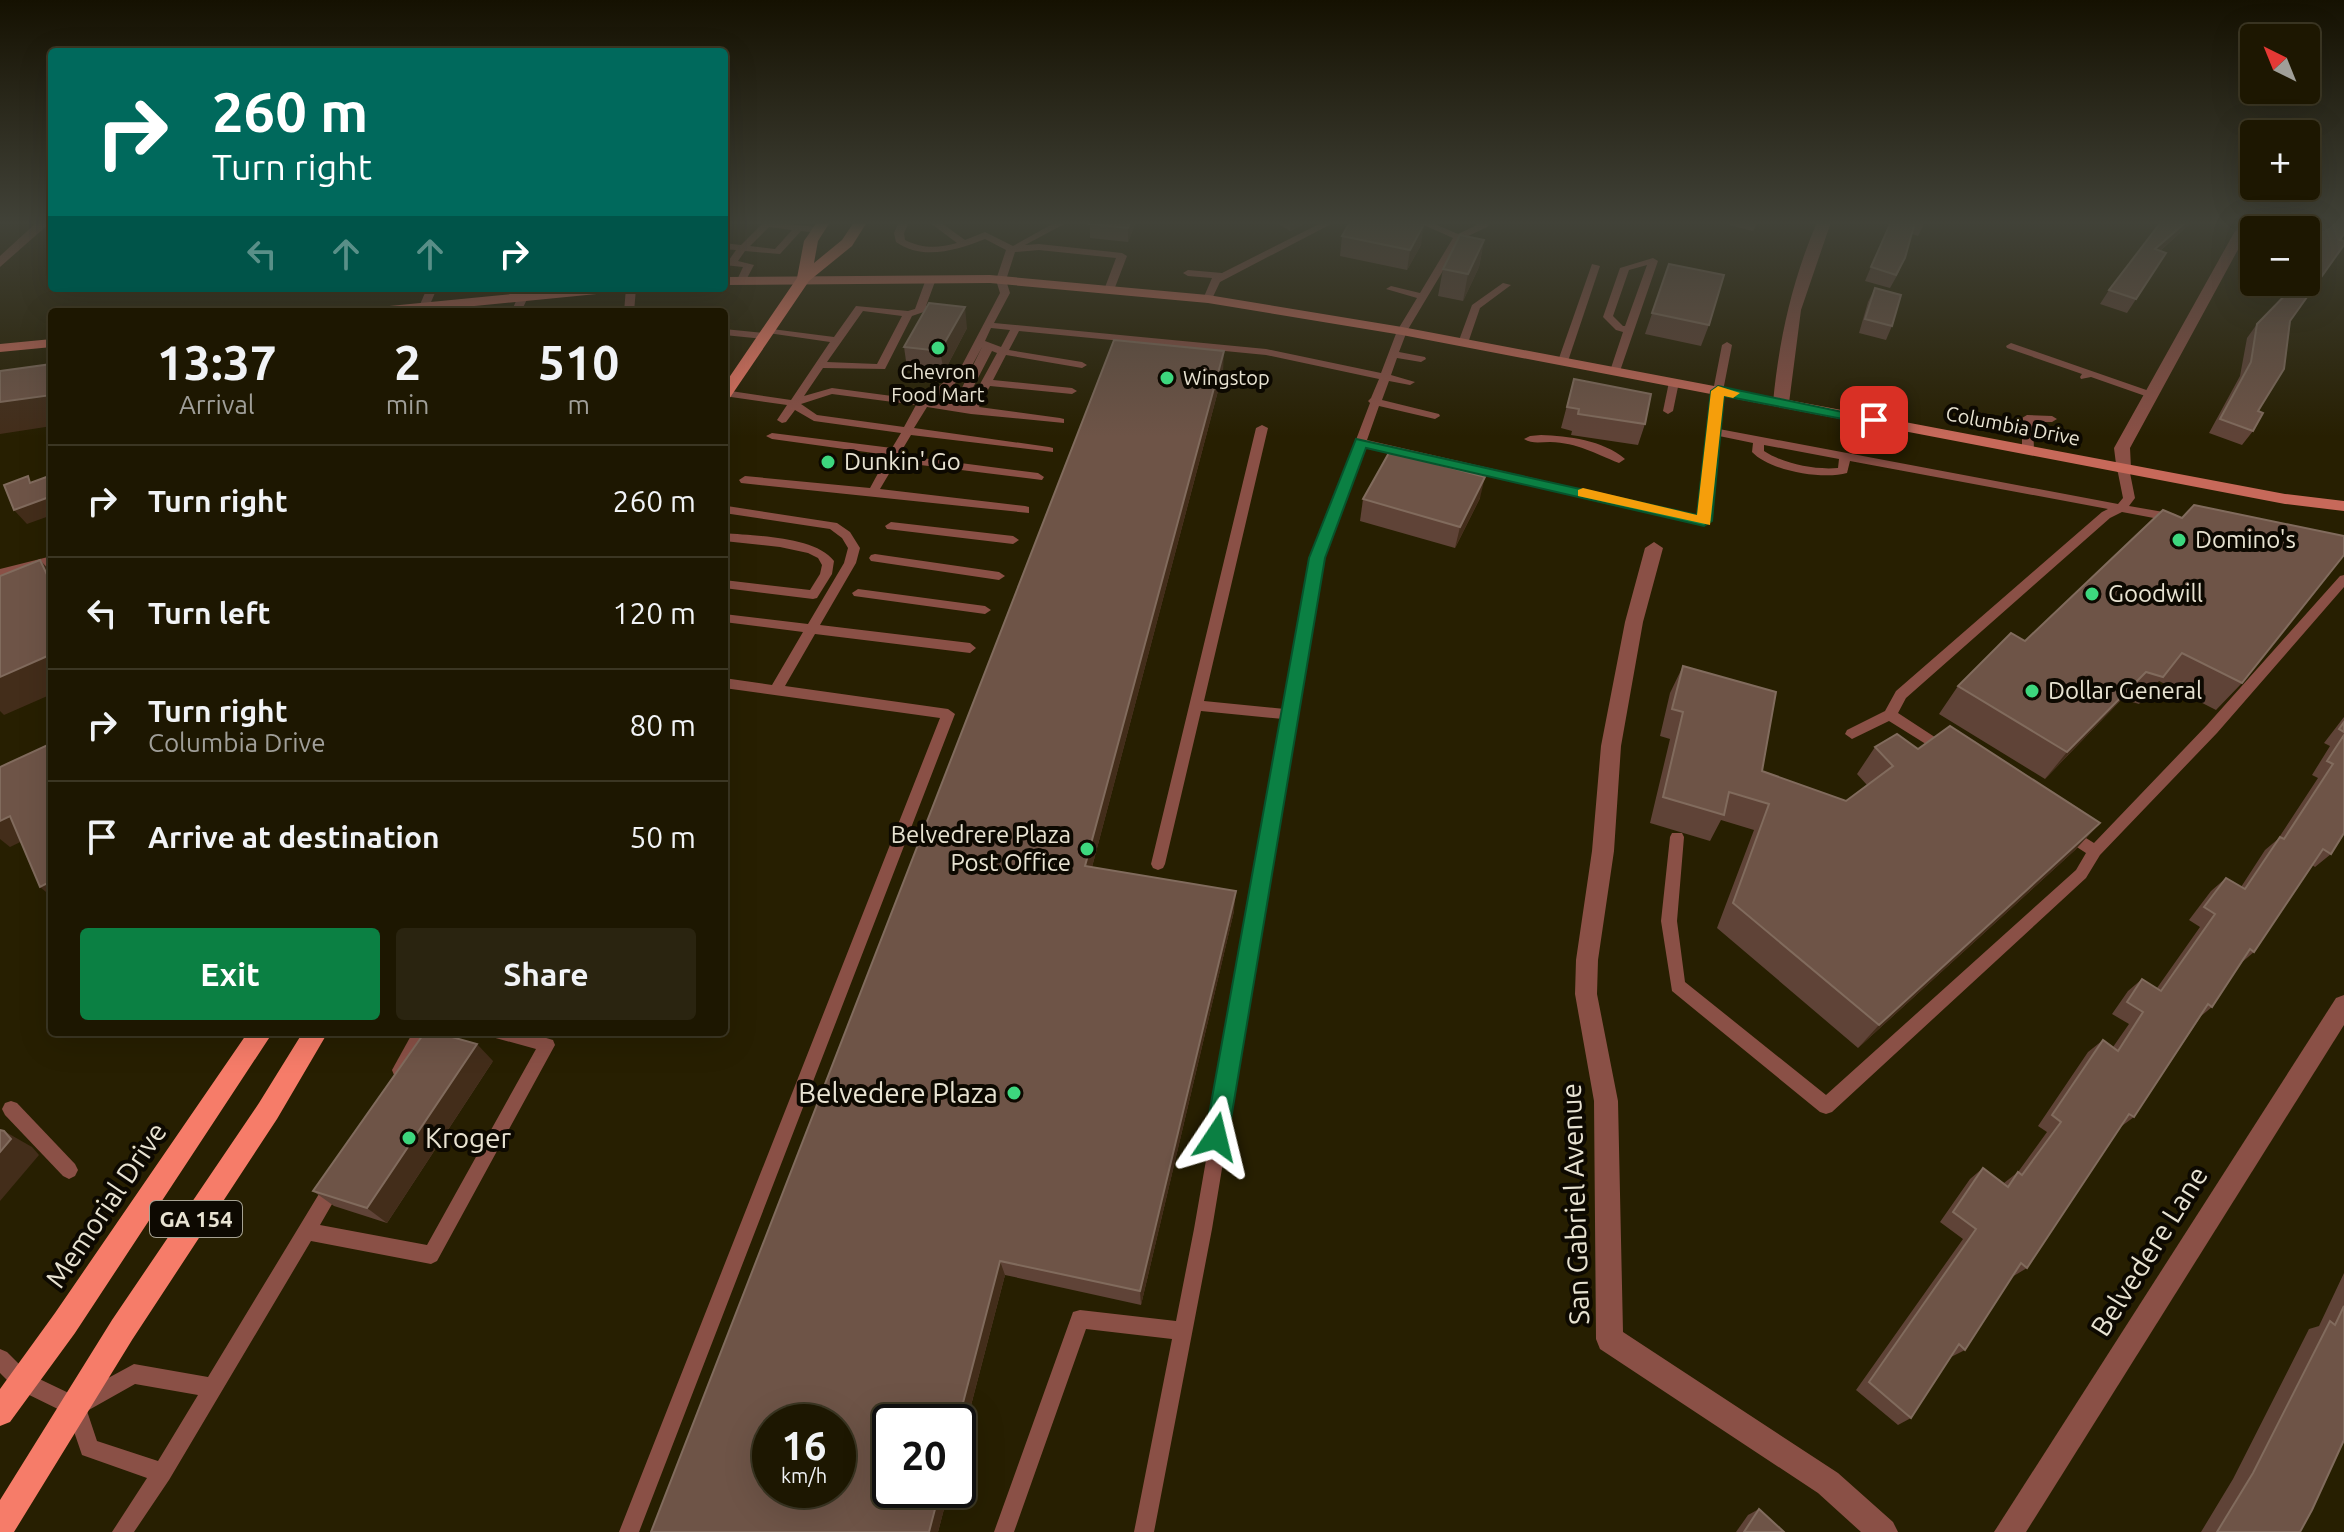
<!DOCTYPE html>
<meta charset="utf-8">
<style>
body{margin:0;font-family:Ubuntu,sans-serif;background:#2a2410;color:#f1f3f6;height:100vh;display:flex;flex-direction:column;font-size:30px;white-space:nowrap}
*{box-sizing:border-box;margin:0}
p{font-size:26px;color:#a09f99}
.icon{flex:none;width:44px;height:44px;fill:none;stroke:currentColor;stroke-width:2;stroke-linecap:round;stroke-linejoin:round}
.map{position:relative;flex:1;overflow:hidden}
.sheet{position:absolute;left:48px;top:308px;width:680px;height:728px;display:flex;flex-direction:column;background:#1d1701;border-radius:8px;box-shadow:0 8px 32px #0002,0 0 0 2px #3b3623}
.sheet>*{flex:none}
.banner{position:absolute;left:48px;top:48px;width:680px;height:244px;border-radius:8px;box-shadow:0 8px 32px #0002,0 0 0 2px #3b3623;background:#00695c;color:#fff;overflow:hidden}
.needle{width:52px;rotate:317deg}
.buttons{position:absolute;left:2240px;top:24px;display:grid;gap:16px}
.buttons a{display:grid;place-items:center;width:80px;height:80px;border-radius:8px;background:#1d1701;box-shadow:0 8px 32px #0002,0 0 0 2px #3b3623;font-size:40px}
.speed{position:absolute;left:752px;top:1404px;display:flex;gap:16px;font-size:40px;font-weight:700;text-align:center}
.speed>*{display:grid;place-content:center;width:104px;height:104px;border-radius:50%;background:#1d1701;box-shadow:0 8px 32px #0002,0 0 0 2px #3b3623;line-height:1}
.speed small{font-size:20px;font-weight:400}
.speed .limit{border:4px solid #111;border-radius:12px;background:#fff;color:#111}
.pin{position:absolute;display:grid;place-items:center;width:68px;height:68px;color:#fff;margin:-34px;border-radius:16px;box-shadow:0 4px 12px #0006}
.me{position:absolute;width:88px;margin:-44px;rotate:10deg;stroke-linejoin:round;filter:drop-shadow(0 0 6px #0008)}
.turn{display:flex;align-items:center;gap:28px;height:168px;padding:0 32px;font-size:36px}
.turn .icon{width:104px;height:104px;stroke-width:2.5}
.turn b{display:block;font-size:56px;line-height:68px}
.lanes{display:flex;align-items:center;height:76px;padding:0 32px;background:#0003;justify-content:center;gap:40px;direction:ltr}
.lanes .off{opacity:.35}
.eta{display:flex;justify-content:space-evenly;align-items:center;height:136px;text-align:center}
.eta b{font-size:48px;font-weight:600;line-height:56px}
.button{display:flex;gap:16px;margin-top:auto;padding:16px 32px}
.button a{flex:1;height:92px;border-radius:8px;background:#0b8043;color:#fff;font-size:32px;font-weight:600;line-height:92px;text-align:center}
.button a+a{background:#2a2410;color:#f1f3f6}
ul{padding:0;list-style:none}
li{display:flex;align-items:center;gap:24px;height:112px;padding:0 32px;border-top:2px solid #3b3623}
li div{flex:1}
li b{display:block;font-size:30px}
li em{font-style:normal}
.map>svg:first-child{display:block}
</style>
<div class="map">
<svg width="2344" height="1532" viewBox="0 0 2344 1532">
<rect width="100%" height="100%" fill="#271f01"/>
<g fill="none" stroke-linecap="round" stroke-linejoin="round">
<g fill="#8a5046" fill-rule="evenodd">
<path d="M764,222L819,227L824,230L819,233L801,231L780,254L745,251L738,261L754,265L745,282H739L737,280L743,267L724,265V259L729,260L736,250L724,249V243L741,245ZM769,227L792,230L775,249L750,246Z"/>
<path d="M899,222H909L904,233L905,240C923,249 939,248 957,243L929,222H940L965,240L985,232L1013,246L1056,222H1068L1025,245L1039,244L1122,253L1127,256L1114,290L1109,293L1104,290L1116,258L1039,250L1015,252L1006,280L1010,293L994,323L1266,349L1381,373L1397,331L1417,298L1386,289L1391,286L1420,293L1453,238L1417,222H1430L1458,234L1477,225L1473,222H1485L1489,225L1487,227L1462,239L1407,331L1399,352L1425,357L1426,359L1421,362L1397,358L1391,375L1415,382L1410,385L1389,381L1382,400L1439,414L1440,416L1435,419L1379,406L1367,440L1699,516L1713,391L1722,345L1727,342L1732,345L1723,391L1719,429L2118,504L2123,498L2117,468L2123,464L2129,468L2135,498L2129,506L2175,514L2181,518L2175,522L2122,512L2110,518L1906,698L1898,713L1950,747L1952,751L1950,755L1945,756L1889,721L1852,739L1845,734L1847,730L1885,711L1896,691L2102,512L2108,509L1850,461L1847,473C1823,480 1770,471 1752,452L1753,443L1719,436L1710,521L1704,525L1364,446L1323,558L1212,1229L1154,1532H1134L1172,1339L1086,1329L1014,1532H994L1073,1312L1080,1310L1176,1321L1194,1229L1283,719L1201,711L1165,864L1163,868L1158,870L1153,868L1151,864L1256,428L1262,425L1268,428L1204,701L1285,709L1311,558L1370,403L1368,401L1371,398L1379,379L1266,355L1019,331L1009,350L1082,362L1087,365L1082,368L1006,355L993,380L1072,388L1077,391L1072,394L990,386L979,407L1060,418L1064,419V423L971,414L927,407L914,428L1049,447L1053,448V452L911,435L899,455L1038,473L1044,477L1042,480L896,462L880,489L1025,506L1029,507V513L741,483L739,480L745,476L870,488L888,455L772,439L766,436L772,433L892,448L901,433L814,421L795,410L786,422L782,423L777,420L787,405L724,396V390L791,400L830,342L768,333L764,332V328L834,337L856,306L908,311L915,309L926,279L931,276L936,279L926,306L936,303L941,306L912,316L885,369L823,368L804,396L832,388L922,400L960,369L1000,293L996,280L1006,250L985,239C957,250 923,261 896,242L894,233ZM863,311L902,316L877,364L827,362ZM991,328L1010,330L1001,347L985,341ZM982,347L954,404L933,401L968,373ZM992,351L997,353L968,406L964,405ZM832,394L916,405L904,427L817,415L801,404ZM1764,445L1839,459L1838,468C1814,470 1784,464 1764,451Z"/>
<polygon points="1323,222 1335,222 1220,282 1211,301 1203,299 1212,278 1188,276 1183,273 1188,270 1222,273"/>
<path d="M1653,258L1658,261L1620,371L1619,373H1611L1610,371L1623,332L1616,330L1603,317L1620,268ZM1647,265L1625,326H1623L1613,316L1629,270Z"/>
<polygon points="1592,264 1600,266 1568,361 1563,364 1559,363 1558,361"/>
<polygon points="1503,283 1511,285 1480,308 1468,343 1463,346 1459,345 1458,343 1472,305"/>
<polygon points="427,288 437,288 429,307 424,310 419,307"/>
<polygon points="626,288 636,288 634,312 624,312"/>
<polygon points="523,294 528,297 521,312 511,312 518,297"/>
<polygon points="724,329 764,333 769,336 764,339 724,335"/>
<polygon points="2011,343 2155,393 2156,395 2151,398 2091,377 2081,379 2080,377 2082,374 2007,348 2006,346"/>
<polygon points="1674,379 1679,382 1673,411 1668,414 1663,411 1669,382"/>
<polygon points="2027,415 2052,416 2057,419 2052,422 2033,422 2034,450 2028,453 2022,450 2022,418"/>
<path d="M1541,435C1568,436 1603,440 1625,459L1619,463C1594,453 1578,443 1550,442C1540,442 1532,444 1524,439L1530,436Z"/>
<polygon points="727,506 837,523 850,532 860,548 856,563 820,625 970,643 976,648 970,653 815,634 785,686 948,709 955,714 639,1532 619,1532 940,718 724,688 724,678 772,685 803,632 724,622 724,614 808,624 844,563 848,548 842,538 830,529 724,513 724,507"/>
<polygon points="891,522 1013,536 1019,540 1013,544 887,529 885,526"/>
<path d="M724,533C754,536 815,536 834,561L832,574L817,598L813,599L724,588V580L810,590L820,574L822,565L818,558L808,553L780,547L724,541Z"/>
<polygon points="875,554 999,572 1005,576 999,580 871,561 869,558 871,555"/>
<polygon points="2344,575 2344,587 2217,733 2100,855 2086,878 1832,1112 1826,1114 1820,1112 1672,991 1661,921 1670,837 1672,833 1682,833 1684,837 1677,921 1685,982 1826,1095 2076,870 2086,853 2063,838 2061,834 2063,830 2073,830 2094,843 2207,725 2340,576"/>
<polygon points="858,589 985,606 991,610 985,614 854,596 852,593"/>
<polygon points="413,1032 430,1032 406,1075 400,1078 394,1075 392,1070"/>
<path d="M490,1032H526L553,1040L555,1045L437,1261L431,1264L311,1241L169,1480L134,1532H112L147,1478L82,1455L68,1414L15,1388L0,1373V1349L7,1352L29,1374L75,1396L134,1364L208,1377L328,1179L334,1176L340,1179L343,1185L320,1225L427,1245L536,1049L492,1037ZM135,1384L198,1395L158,1461L97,1441L87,1411Z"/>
<polygon points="11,1101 17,1103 75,1164 78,1170 75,1176 69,1179 63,1176 5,1115 2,1109 5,1103"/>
</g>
<g fill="#8a5046" fill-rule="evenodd">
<polygon points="37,222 51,222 0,267 0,256"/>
<path d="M1817,222H1831L1801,310L1789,403L1781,408L1773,403C1779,339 1792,281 1817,222Z"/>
<polygon points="2240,222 2253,222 2130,448 2131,468 2123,473 2117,472 2114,448"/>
<polygon points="1654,542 1663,548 1643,622 1621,746 1614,851 1598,960 1597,994 1618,1101 1623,1332 1838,1473 1893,1522 1898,1532 1861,1532 1818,1493 1600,1349 1596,1339 1594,1101 1575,994 1576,960 1592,851 1601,746 1625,622 1645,548"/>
<polygon points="52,556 52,568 0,581 0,569"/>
<polygon points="2344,995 2344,1025 2026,1532 1994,1532 2336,998"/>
</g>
<g fill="#c7695a" fill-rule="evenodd">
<polygon points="990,275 1208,295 1402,327 2285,494 2344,501 2344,511 2285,504 1402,335 1208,303 990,283 724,285 724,277"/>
<polygon points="573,288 624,288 617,292 413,312 362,312 369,308"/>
<polygon points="52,339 52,347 0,352 0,344"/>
</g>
<g fill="#f67c69" fill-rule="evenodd">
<polygon points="817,222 830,222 818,241 814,263 842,240 854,222 867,222 852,246 809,281 729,399 724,401 724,385 797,278 804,241"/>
<polygon points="248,1032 273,1032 75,1333 10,1422 0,1426 0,1389 55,1313"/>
<polygon points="303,1032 328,1032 277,1119 132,1340 14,1532 0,1532 0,1500 112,1320 259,1103"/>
</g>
</g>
<g fill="#5f4337">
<polygon points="1090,222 1136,222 1128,242 1090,238"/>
<polygon points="1275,222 1308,222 1290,231"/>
<polygon points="1730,222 1758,222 1753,231 1729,225"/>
<polygon points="1890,222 1925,222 1918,236 1912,234 1899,272 1890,288 1865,281"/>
<polygon points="2157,222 2192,222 2160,251 2166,253 2127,313 2100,304 2109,290 2158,226"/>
<polygon points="2324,222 2344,222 2290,321 2258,411 2253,431 2242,445 2209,433 2240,376 2247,338 2257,324 2284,296 2280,294 2288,282 2306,282 2306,252"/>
<polygon points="1342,236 1421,245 1407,270 1340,256"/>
<polygon points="1484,240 1479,267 1463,301 1438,296 1443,269"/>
<polygon points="1669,264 1709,325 1701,346 1645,334"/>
<polygon points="1875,288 1892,326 1886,340 1859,333 1868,302"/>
<polygon points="967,328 944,372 907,368 904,347"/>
<polygon points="1223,372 1092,867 1234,911 1141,1305 1005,1275 938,1532 651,1532"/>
<polygon points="1574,379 1645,424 1638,445 1571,435 1572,431 1561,428"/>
<polygon points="1480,498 1455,548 1360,521 1363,499"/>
<polygon points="2163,510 2242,683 2216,710 2159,681 2139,704 2122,699 2045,779 1939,714 1958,686 2025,641"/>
<polygon points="1683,666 1762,771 1846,801 1867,785 1857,774 1875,747 1918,749 2100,823 2075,850 1858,1048 1717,928 1754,830 1721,820 1710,841 1650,823 1670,739 1660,736 1670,693"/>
<polygon points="2344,717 2344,833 2331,854 2315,867 2312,865 2254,952 2241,963 2212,1007 2201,1016 2134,1117 2119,1128 2027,1268 2012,1277 1965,1350 1951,1357 1911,1418 1898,1425 1856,1390 1963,1239 1940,1222 1970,1179 1983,1168 2004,1183 2018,1172 2047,1132 2038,1126 2088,1052 2103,1040 2113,1047 2129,1024 2112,1014 2128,991 2142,979 2157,988 2200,927 2189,920 2211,891 2226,878 2241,887 2265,850 2278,839 2318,778 2312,775 2330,746 2324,743"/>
<polygon points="493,1061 387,1223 334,1206 313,1191"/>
<polygon points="2344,1273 2344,1440 2300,1532 2201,1532 2233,1479 2309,1329 2319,1326"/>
<polygon points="1759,1509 1784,1532 1736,1532 1748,1515"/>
</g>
<g fill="#432d1a">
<polygon points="1130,222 1136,222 1128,242 1128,228"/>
<polygon points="1291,222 1308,222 1290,231"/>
<polygon points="2186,222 2192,222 2146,263 2155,249"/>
<polygon points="1424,224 1421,245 1407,270 1410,250"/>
<polygon points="1484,240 1479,267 1463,301 1468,274"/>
<polygon points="965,307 967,328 944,372 940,351"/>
<polygon points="1224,351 1223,372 1087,886 1085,866"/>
<polygon points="52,395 52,426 0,434 0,402"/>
<polygon points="1485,477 1480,498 1455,548 1460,527"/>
<polygon points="52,496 52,515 27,524 14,510"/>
<polygon points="40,560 52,573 52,585"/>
<polygon points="52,654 52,694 4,715 0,711 0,677"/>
<polygon points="2146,672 2122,699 2045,779 2067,752"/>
<polygon points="10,816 33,836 10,847 0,839 0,821"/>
<polygon points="2100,823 2075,850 1858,1048 1879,1025"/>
<polygon points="52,881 52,897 40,887"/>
<polygon points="1236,891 1234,911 1141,1305 1140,1291"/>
<polygon points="477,1044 493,1061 387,1223 367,1208"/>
<polygon points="4,1131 32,1147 39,1155 0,1201 0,1152"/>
<polygon points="1000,1261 1005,1275 958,1455 958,1422"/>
<polygon points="940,1490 949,1490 938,1532 929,1532"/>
</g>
<g fill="#6e5447" stroke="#816b5d" stroke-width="2" fill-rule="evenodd">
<polygon points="1090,222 1130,222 1128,228 1089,224"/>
<polygon points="1350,222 1414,222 1424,224 1410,250 1342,236"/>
<polygon points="1891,222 1915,222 1905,258 1896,275 1871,267"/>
<polygon points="2161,222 2186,222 2155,249 2166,253 2136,299 2109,290"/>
<polygon points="2326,222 2344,222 2344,234 2340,240 2344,241 2344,245 2290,321 2284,369 2258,411 2263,413 2253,431 2220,419 2251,362 2257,324 2297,283 2294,282 2306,282 2306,254"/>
<polygon points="1460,235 1484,240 1468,274 1443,269"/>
<polygon points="1669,264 1724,275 1709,325 1652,313"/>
<polygon points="1875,288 1901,295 1892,326 1865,319"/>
<polygon points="929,303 965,307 940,351 904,347"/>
<path d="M1114,340L1224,351L1085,866L1236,891L1140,1291L1000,1261L958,1422H890V1490H940L929,1532H651ZM770,1422H838V1490H770Z"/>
<polygon points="52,364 52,395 0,402 0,371"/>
<polygon points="1574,379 1651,394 1645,424 1578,414 1579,409 1567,407"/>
<polygon points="1390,451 1485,477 1460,527 1363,499"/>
<polygon points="52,475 52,496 14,510 4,485 28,476 30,483"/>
<polygon points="2194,505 2344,536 2344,555 2242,683 2182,653 2163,677 2146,672 2067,752 1958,686 2011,633 2025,641 2163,510 2182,518"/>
<polygon points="40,560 52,585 52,654 0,677 0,576"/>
<polygon points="1683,666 1776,692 1762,771 1846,801 1893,766 1875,747 1897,734 1918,749 1950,726 2100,823 1879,1025 1733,903 1769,804 1729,792 1724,815 1663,797 1683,712 1672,709"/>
<polygon points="2344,722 2344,732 2339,729"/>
<polygon points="2344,735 2344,833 2331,854 2323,849 2254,952 2250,949 2212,1007 2208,1004 2134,1117 2129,1114 2027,1268 2021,1263 1965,1350 1959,1344 1911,1418 1869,1382 1976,1229 1953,1212 1983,1168 2008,1187 2018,1172 2022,1175 2061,1122 2052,1115 2103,1040 2118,1051 2143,1012 2127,1002 2142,979 2161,991 2215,914 2204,907 2226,878 2245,889 2280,837 2284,839 2333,764 2327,761"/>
<polygon points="52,743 52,881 40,887 10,816 0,821 0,767"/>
<polygon points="425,1032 434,1032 477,1044 367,1208 313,1191"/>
<polygon points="0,1130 4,1131 11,1139 0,1152"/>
<polygon points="2344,1306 2344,1440 2312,1510 2300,1532 2217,1532 2253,1473 2330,1321 2335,1325"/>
<polygon points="1759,1509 1784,1532 1744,1532"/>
</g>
<linearGradient id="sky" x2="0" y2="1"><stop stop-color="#151101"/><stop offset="0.51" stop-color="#414238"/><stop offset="1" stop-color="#414238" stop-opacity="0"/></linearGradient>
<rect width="2344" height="437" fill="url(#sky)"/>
<polygon fill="#0b8043" stroke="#07532c" stroke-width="2" points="1718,386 1881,420 1874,425 1724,396 1712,521 1704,526 1366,448 1325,558 1228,1137 1224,1145 1216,1148 1208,1145 1205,1137 1309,558 1356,439 1697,515 1711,391"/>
<polygon fill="#f59e0b" points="1718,386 1740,393 1733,398 1724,396 1710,525 1578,496 1578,490 1583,488 1697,515 1711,391"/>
<g fill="#3dd77e" stroke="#0d0901" stroke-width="3">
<circle cx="938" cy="348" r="8"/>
<circle cx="1167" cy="378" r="8"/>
<circle cx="828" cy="462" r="8"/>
<circle cx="2179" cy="540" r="8"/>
<circle cx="2092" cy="594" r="8"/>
<circle cx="2032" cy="691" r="8"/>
<circle cx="1087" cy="849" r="8"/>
<circle cx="1014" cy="1093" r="8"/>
<circle cx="409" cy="1138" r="8"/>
</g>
<g text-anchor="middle" stroke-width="8" stroke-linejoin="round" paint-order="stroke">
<g font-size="20" fill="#e8e3d2" stroke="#0d0901">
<text x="938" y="379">Chevron<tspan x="938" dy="23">Food Mart</tspan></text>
<text x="1183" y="385" text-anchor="start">Wingstop</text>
</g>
<g font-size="20" fill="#e8e3d2" stroke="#0d0901">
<text transform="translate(2013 426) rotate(11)" y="7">Columbia Drive</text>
</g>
<rect fill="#0d0901" stroke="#a6a293" stroke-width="2" x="150" y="1201" width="92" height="36" rx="6"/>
<g font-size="22" font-weight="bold" fill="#e8e3d2">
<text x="196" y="1227">GA 154</text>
</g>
<g font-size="24" fill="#e8e3d2" stroke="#0d0901" text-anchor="start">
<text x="844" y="470">Dunkin' Go</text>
<text x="2195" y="548">Domino's</text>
<text x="2108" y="602">Goodwill</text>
<text x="2048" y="699">Dollar General</text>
<text x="1071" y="843" text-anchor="end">Belvedrere Plaza<tspan x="1071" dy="28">Post Office</tspan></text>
</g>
<g font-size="28" fill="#e8e3d2" stroke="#0d0901" text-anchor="end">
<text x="998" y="1103">Belvedere Plaza</text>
<text x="425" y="1148" text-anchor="start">Kroger</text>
</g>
<g font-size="28" fill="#e8e3d2" stroke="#0d0901">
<text transform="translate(1575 1204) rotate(-92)" y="10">San Gabriel Avenue</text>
<text transform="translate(106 1205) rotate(-56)" y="10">Memorial Drive</text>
<text transform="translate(2149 1251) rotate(-58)" y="10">Belvedere Lane</text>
</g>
</g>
</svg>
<div class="buttons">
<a><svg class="needle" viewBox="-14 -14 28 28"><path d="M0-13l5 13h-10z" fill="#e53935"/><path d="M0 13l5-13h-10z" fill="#a09f99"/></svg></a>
<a>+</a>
<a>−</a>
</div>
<div class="speed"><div>16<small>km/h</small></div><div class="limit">20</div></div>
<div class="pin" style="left:1874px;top:420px;background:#d93025"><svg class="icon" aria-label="arrive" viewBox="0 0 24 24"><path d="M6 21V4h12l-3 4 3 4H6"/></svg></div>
<svg class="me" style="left:1216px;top:1137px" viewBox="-20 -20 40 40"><path d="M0-17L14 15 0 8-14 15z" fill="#0b8043" stroke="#fff" stroke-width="4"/></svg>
<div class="banner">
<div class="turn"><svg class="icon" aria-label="right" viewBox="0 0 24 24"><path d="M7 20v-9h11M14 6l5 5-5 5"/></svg><div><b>260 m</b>Turn right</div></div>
<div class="lanes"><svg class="icon off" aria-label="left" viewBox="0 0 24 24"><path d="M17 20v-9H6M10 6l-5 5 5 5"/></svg><svg class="icon off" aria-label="ahead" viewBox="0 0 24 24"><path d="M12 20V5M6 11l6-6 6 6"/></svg><svg class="icon off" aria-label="ahead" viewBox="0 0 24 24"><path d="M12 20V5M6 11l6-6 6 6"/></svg><svg class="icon" aria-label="right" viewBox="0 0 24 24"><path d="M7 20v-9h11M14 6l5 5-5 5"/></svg></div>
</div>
<section class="sheet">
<div class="eta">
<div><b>13:37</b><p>Arrival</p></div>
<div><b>2</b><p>min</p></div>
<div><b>510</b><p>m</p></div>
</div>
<ul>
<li><svg class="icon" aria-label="right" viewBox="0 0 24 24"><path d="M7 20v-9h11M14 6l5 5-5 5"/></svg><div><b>Turn right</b></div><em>260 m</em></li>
<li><svg class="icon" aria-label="left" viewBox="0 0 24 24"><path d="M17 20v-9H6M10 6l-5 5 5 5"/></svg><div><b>Turn left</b></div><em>120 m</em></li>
<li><svg class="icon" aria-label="right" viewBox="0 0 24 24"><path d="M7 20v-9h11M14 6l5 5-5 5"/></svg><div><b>Turn right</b><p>Columbia Drive</p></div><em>80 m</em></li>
<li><svg class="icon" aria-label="arrive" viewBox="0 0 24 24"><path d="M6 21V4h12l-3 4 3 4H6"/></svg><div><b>Arrive at destination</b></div><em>50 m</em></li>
</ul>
<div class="button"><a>Exit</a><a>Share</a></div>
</section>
</div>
